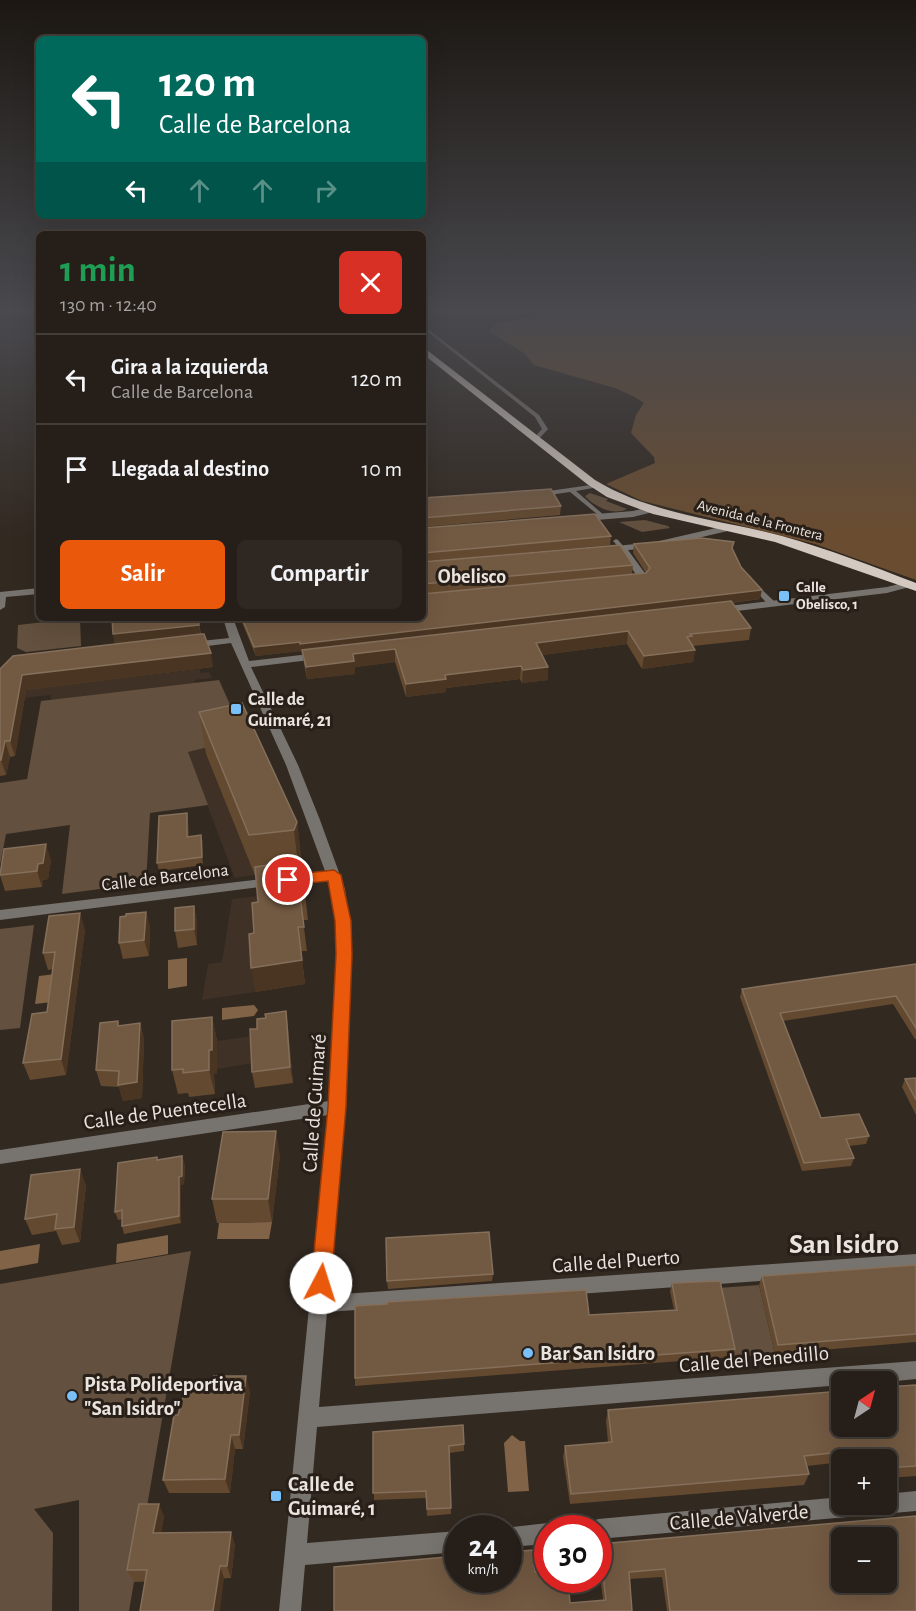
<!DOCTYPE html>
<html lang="es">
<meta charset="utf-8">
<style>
body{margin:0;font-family:"Alegreya Sans",sans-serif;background:#2e2722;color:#f1f3f6;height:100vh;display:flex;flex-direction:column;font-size:22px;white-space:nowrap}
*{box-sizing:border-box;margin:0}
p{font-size:20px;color:#a4a2a2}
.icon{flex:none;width:33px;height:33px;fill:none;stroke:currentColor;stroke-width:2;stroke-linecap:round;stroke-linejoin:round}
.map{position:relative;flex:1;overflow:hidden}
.details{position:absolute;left:36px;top:231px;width:390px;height:390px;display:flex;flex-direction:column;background:#261f19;border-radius:9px;box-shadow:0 6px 24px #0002,0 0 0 2px #423d38}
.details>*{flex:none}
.banner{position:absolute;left:36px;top:36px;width:390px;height:183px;border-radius:9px;box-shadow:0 6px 24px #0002,0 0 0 2px #423d38;background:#00695c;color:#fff;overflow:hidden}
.needle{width:39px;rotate:36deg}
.tools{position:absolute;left:831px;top:1371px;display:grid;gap:12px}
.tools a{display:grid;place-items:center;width:66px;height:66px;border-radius:9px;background:#261f19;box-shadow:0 6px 24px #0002,0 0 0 2px #423d38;font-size:30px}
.speed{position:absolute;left:444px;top:1515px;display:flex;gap:12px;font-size:30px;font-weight:700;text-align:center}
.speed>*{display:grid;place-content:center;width:78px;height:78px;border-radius:50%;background:#261f19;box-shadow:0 6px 24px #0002,0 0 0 2px #423d38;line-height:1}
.speed small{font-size:15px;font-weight:400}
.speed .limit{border:9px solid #d22;background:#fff;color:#111}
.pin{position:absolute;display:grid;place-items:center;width:51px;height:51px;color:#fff;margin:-26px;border:3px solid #fff;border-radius:50%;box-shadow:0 2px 6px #0007}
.me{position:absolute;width:66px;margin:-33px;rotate:5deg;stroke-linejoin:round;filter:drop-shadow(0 0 4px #0008)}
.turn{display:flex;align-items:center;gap:21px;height:126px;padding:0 24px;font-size:27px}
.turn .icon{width:78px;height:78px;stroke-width:2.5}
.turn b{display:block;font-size:42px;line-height:51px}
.lanes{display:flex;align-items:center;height:57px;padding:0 24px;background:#0003;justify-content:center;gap:30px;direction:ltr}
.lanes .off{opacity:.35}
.round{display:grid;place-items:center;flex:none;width:63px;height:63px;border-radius:9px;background:#2e2722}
.overview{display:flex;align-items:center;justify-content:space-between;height:102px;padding:0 24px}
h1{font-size:36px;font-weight:700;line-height:45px;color:#1e9e55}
.primary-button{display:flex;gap:12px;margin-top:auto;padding:12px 24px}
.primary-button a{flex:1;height:69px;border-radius:9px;background:#ea580c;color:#fff;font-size:24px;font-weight:700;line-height:69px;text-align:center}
.primary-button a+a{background:#2e2722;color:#f1f3f6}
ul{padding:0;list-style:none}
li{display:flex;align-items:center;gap:18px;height:90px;padding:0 24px;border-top:2px solid #423d38}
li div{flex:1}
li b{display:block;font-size:22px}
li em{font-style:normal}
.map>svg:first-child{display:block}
</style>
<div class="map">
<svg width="916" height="1611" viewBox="0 0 916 1611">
<rect width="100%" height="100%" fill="#322921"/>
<g fill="#3f3125">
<polygon points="200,669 200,673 209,672 212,678 195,680 194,683 51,700 51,695 15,699 5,692"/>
<polygon points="245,738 206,754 255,875 235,878 187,752"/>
<polygon points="259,896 253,958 255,992 202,1000 208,964 222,962 232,899"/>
<polygon points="259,1035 254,1063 217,1069 217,1041"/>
</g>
<g fill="#63503e">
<path d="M590,493L608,499L606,501L627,509C613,516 595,507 585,496Z"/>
<polygon points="645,520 668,526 670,528 642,532 619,522"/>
<polygon points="80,618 81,646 26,652 17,648 18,625"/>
<polygon points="219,680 245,738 188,752 208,805 150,813 146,883 62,894 70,825 6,834 0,865 0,783 27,779 41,701"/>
<polygon points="34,925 20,1028 0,1030 0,929"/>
<polygon points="191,1251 129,1611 79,1611 79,1500 34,1509 53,1533 52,1611 0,1611 0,1284"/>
<polygon points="759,1285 775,1354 733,1357 718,1288"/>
</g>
<polygon fill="#6a4d31" points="566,311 916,311 916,580 815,544 642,501 606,484 655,463 654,457 631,433 636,415 644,403 635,397 615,388 534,365 524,353 491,333 490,329 498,323"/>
<g fill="#816347">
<polygon points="187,958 187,986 168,989 168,960"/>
<polygon points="55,974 52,1002 35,1004 39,976"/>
<polygon points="254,1005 258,1010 254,1016 222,1020 222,1008"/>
<polygon points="272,1222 269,1239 217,1239 219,1223"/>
<polygon points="168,1235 168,1254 116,1263 117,1244"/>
<polygon points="40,1244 38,1263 0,1270 0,1251"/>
<polygon points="512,1435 520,1441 525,1441 529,1491 508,1492 504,1443"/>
</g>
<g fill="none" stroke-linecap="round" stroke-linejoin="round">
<g fill="#77736f" fill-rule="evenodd">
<polygon points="423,325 539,415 548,429 538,440 533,439 542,429 535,417 423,328"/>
<polygon points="597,484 599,485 599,487 576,491 605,516 605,518 603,519 570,492 542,496 539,494 542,492"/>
<polygon points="616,539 618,540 625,548 625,550 621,550 614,542 613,541"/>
<polygon points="753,582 755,583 775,602 775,606 769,606 751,585 751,583"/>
</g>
<g fill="#77736f" fill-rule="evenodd">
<polygon points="654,506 657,507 657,511 633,517 584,521 580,518 584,515 633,511"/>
<path d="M729,525L733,528L732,530L655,548L628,550L647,576L644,581C639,582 632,585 628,580L637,576L620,551L606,553L602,550L606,547L655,542Z"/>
<polygon points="910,581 913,582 913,586 887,593 720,613 715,610 720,607 887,587"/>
<polygon points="39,588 39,594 6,597 5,607 0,610 0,592"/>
<polygon points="223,618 233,618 249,661 318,653 323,656 318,659 251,667 298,765 320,820 345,889 351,936 345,1107 329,1295 916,1254 916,1270 327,1312 319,1407 916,1361 916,1379 886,1382 842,1382 842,1385 317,1427 307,1543 458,1531 458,1552 305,1565 301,1611 279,1611 328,1115 0,1164 0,1150 329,1101 337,936 331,889 328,880 287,884 282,883 281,880 282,877 287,876 325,871 286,765 231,643 192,648 187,645 192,642 229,638"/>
<polygon points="270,878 275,879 276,882 275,885 0,920 0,910"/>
<polygon points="916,1491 916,1511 598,1539 598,1528 588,1528 591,1522 598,1519 842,1497 842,1504 886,1504 886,1494"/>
<polygon points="548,1523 555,1526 557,1528 548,1528 548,1544 508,1547 508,1528 503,1528"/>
</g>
<path fill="#d4c9c0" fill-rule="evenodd" d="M423,347L595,480C653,515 718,519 782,536C828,549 872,566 916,583V591L775,542L653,514L607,497L587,484L423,354Z"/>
</g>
<g fill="#63492f">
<polygon points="423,498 561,506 560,515 423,527"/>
<polygon points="423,528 611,536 610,545 423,562"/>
<polygon points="634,544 732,548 741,567 760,599 732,603 751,628 749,640 693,646 695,650 693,662 642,669 627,644 542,655 548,667 548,680 522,683 520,679 446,688 446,692 406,697 395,662 355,667 355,674 307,679 302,653 301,654 301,651 256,656 240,618 423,618 646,573 633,553"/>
<polygon points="423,562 633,565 632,574 423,594"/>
<polygon points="198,618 201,634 213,667 26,690 15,756 10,757 6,775 0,776 0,669 115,644 113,634"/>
<polygon points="199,712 297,822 308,920 303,920 307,951 301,951 305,984 255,992 258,902 256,878 206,754"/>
<polygon points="187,813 188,821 189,837 201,835 203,843 203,865 159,871 157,863"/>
<polygon points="51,860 48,879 43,880 42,887 5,891 0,875"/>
<polygon points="194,906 197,922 197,945 178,948 175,931"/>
<polygon points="146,912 150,928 149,956 123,959 119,943"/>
<polygon points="85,929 66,1075 30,1080 23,1063 47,1012 53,969 48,970 43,953"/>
<polygon points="916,964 916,1039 915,1039 893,1004 783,1021 821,1118 869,1136 866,1144 849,1146 854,1158 851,1166 802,1171 740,997 742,989"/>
<polygon points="286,1011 288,1028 293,1083 255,1088 252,1072 257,1029 266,1018"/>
<polygon points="212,1017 217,1041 217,1074 214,1074 215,1094 189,1097 188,1093 178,1094 172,1070"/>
<polygon points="140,1023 144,1039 142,1098 123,1101 119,1087 101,1086 96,1070 120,1026"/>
<polygon points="916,1078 916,1115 902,1087 905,1079"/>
<polygon points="280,1155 272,1222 217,1223 212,1199"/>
<polygon points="157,1157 158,1160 185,1164 184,1184 181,1185 181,1223 124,1234 122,1226 122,1219 118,1220 115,1212"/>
<polygon points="86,1185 80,1242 62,1245 56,1231 32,1235 25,1219"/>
<polygon points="916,1265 916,1342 775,1354 759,1285 762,1276"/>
<polygon points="493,1274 492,1281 388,1289 387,1281"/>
<polygon points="672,1283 735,1349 733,1357 355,1386 355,1378 589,1315 674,1310 670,1291"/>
<polygon points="916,1385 916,1476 886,1478 886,1460 842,1460 842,1462 807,1466 809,1474 804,1485 570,1504 563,1457 565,1446 608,1442 606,1421 608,1410"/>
<polygon points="250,1391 243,1449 235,1449 230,1493 169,1493 163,1480 178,1415"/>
<polygon points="373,1432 464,1444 464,1451 449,1453 451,1514 427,1516 426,1498 374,1500"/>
<polygon points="164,1516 161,1533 235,1544 231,1578 134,1582 127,1570"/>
<polygon points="599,1544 916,1611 667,1611 662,1577 629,1579 632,1611 334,1611 535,1572 570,1603 603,1600 598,1559"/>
</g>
<g fill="#493522">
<polygon points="762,590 760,599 301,654 300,644"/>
<polygon points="199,625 201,639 116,649 113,634"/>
<polygon points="628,631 627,644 535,656 536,643"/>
<polygon points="300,642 301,651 256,656 254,647"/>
<polygon points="395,649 395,662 355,667 355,674 307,679 306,667 353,654"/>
<polygon points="695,650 693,662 642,669 644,656"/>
<polygon points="211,653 213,667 26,690 15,756 10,741 22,675"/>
<polygon points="521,666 520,679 446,688 446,692 406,697 406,684 445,675"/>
<polygon points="548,667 548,680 522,683 523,670"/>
<polygon points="5,741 10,757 6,775 1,760"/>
<polygon points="187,813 188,821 189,845 187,837"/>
<polygon points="297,822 302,865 299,873 294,830"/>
<polygon points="201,835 203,843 203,865 202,857"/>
<polygon points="46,844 51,860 48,879 43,880 42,887 37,871 38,864"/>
<polygon points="194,906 197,922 197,945 194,929"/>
<polygon points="146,912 150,928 149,956 144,940"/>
<polygon points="80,913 85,929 66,1075 61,1059"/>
<polygon points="298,927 305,984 255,992 251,968"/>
<polygon points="286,1011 288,1028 293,1083 290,1067"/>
<polygon points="212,1017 217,1041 217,1074 214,1074 215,1094 209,1070 209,1050"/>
<polygon points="140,1023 144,1039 142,1098 123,1101 118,1085"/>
<polygon points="276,1131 280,1155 272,1222 268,1199"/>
<polygon points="182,1156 185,1164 184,1184 181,1185 181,1223 179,1216 179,1177"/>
<polygon points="80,1169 86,1185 80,1242 74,1227"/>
<polygon points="246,1376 250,1391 243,1449 239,1435"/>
<polygon points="231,1435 235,1449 230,1493 225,1479"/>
<polygon points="159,1504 164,1516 159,1545 153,1533"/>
<polygon points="231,1532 235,1544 231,1578 227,1566"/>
<polygon points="220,1566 224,1578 220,1611 213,1611"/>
</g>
<g fill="#725942" stroke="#846f5b" stroke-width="1.5" fill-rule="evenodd">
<polygon points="551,489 561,506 423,518 423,498"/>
<polygon points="595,514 611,536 423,553 423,528"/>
<polygon points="701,538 734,542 732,548 741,567 762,590 300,644 300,642 254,647 242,618 423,618 423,594 646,573 650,568 634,544"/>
<polygon points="620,545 633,565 423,584 423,562"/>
<polygon points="731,601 751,628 690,634 692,636 687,637 695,650 644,656 628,631 536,643 548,667 523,670 521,666 445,675 446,679 406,684 395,649 353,654 354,661 306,667 302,650"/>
<polygon points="112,618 198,618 199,625 113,634"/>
<polygon points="201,634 204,634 211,653 22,675 10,741 5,741 1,760 0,760 0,669 13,656"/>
<polygon points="242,703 297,822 294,830 249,835 199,712"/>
<polygon points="187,813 187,837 201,835 202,857 157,863 159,816"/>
<polygon points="46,844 43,863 38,864 37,871 0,875 4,849"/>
<polygon points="293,862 291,868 301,866 305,896 300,896 304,927 298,927 302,960 251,968 249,934 254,933 252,903 258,902 255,867"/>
<polygon points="194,906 194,929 175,931 175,908"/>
<polygon points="146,912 144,940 119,943 120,917 126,916 126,914"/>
<polygon points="80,913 61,1059 23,1063 32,1014 47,1012 55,952 43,953 49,916"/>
<polygon points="916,964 916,1028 896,996 780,1013 821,1118 859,1114 869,1136 846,1139 854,1158 804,1163 742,989"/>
<polygon points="286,1011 290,1067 252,1072 250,1029 257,1029 257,1019 266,1018 265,1014"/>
<polygon points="212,1017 212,1050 209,1050 209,1070 183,1073 183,1069 172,1070 172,1021"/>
<polygon points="118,1021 118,1026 140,1023 137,1082 118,1085 119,1071 96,1070 100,1023"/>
<polygon points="916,1078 916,1100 905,1079"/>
<polygon points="276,1131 268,1199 212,1199 223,1132"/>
<polygon points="182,1156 182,1176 179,1177 179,1216 122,1226 122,1210 115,1212 118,1163 157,1157 157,1160"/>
<polygon points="80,1169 74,1227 55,1229 57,1214 25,1219 31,1175"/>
<polygon points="489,1232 493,1274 387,1281 386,1238"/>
<polygon points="916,1265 916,1334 778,1345 762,1276"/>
<polygon points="720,1281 735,1349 355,1378 355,1306 387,1304 387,1302 586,1290 589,1315 677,1310 672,1283"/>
<polygon points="214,1376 246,1376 239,1435 231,1435 225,1479 163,1480 174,1415 178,1415 187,1382 213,1381"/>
<polygon points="916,1385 916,1466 886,1468 886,1460 853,1460 850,1451 804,1456 809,1474 571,1494 565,1446 612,1442 608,1410 842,1391 842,1426 886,1426 886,1387"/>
<polygon points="463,1425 464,1444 449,1446 451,1508 427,1509 426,1491 373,1493 373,1432"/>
<polygon points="139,1504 159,1504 153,1533 231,1532 227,1566 220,1566 213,1611 140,1611 147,1570 127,1570"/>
<path d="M916,1516V1611H670L665,1569L629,1572L632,1611H334V1567L458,1556V1580H508V1552L533,1550L535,1572L548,1570V1580H568L570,1603L606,1600L599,1544ZM842,1538H886V1582H842Z"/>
</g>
<linearGradient id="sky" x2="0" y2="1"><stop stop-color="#1c1712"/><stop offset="0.58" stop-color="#49494e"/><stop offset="1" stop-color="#49494e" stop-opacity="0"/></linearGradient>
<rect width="916" height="536" fill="url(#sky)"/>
<polygon fill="#ea580c" stroke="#983908" stroke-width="1.5" points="334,870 341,875 351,921 352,955 346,1107 331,1283 328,1290 321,1293 314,1290 311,1283 328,1107 336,955 335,921 328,881 288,885 281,880 288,875"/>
<g fill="#79bff8" stroke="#281f18" stroke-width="2">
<rect x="778" y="590" width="12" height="12" rx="3"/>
<rect x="230" y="703" width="12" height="12" rx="3"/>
<circle cx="528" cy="1353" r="6"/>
<circle cx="72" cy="1396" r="6"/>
<rect x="270" y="1490" width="12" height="12" rx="3"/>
</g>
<g text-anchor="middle" stroke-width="6" stroke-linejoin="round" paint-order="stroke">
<g font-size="15" fill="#eae4df" stroke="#281f18">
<text transform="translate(760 520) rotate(14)" y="5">Avenida de la Frontera</text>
</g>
<g font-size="15" font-weight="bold" fill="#eae4df" stroke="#281f18" text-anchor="start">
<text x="796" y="592">Calle<tspan x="796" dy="17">Obelisco, 1</tspan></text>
</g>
<g font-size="18" font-weight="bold" fill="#eae4df" stroke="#281f18" text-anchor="start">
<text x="248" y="705">Calle de<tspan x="248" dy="21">Guimaré, 21</tspan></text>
</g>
<g font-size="18" fill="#eae4df" stroke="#281f18">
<text transform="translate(165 877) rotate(-7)" y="6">Calle de Barcelona</text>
</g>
<g font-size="20" font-weight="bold" fill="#eae4df" stroke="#281f18">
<text x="472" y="583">Obelisco</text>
</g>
<g font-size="21" fill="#eae4df" stroke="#281f18">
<text transform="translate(314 1103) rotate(-86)" y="7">Calle de Guimaré</text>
<text transform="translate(165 1111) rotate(-8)" y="7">Calle de Puentecella</text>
<text transform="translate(616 1261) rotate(-4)" y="7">Calle del Puerto</text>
<text transform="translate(754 1359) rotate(-5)" y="7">Calle del Penedillo</text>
<text transform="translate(739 1517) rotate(-5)" y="7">Calle de Valverde</text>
</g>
<g font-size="21" font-weight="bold" fill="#eae4df" stroke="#281f18" text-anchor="start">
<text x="540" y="1360">Bar San Isidro</text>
<text x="84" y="1391">Pista Polideportiva<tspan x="84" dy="24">"San Isidro"</tspan></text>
<text x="288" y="1491">Calle de<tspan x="288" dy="24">Guimaré, 1</tspan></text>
</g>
<g font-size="28" font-weight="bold" fill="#eae4df" stroke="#281f18">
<text x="844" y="1253">San Isidro</text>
</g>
</g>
</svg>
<div class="tools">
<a><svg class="needle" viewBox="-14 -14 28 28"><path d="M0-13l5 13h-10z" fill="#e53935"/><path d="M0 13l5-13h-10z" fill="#a4a2a2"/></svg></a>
<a>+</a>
<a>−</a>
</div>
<div class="speed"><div>24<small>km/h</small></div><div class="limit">30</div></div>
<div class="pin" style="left:288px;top:880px;background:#d93025"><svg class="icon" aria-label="arrive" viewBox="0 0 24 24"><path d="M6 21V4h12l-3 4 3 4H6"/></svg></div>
<svg class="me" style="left:321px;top:1283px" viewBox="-20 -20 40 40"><circle r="19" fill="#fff"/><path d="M0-13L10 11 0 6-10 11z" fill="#ea580c"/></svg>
<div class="banner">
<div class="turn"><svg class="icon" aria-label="left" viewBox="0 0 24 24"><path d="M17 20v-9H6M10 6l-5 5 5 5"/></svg><div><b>120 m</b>Calle de Barcelona</div></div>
<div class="lanes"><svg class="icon" aria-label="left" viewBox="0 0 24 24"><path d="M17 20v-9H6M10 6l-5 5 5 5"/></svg><svg class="icon off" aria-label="ahead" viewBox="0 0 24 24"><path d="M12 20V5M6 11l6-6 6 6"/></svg><svg class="icon off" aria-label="ahead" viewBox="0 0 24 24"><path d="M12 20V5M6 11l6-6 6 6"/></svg><svg class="icon off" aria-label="right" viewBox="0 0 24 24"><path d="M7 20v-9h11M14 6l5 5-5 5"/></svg></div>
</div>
<section class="details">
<div class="overview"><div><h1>1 min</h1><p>130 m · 12:40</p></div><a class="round" style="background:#d93025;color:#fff"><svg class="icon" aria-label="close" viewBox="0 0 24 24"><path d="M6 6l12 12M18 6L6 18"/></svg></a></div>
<ul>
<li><svg class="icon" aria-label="left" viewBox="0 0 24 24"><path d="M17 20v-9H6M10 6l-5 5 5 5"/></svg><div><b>Gira a la izquierda</b><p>Calle de Barcelona</p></div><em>120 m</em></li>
<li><svg class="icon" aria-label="arrive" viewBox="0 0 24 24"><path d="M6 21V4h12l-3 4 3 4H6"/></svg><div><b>Llegada al destino</b></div><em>10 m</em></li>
</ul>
<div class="primary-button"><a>Salir</a><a>Compartir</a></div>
</section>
</div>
